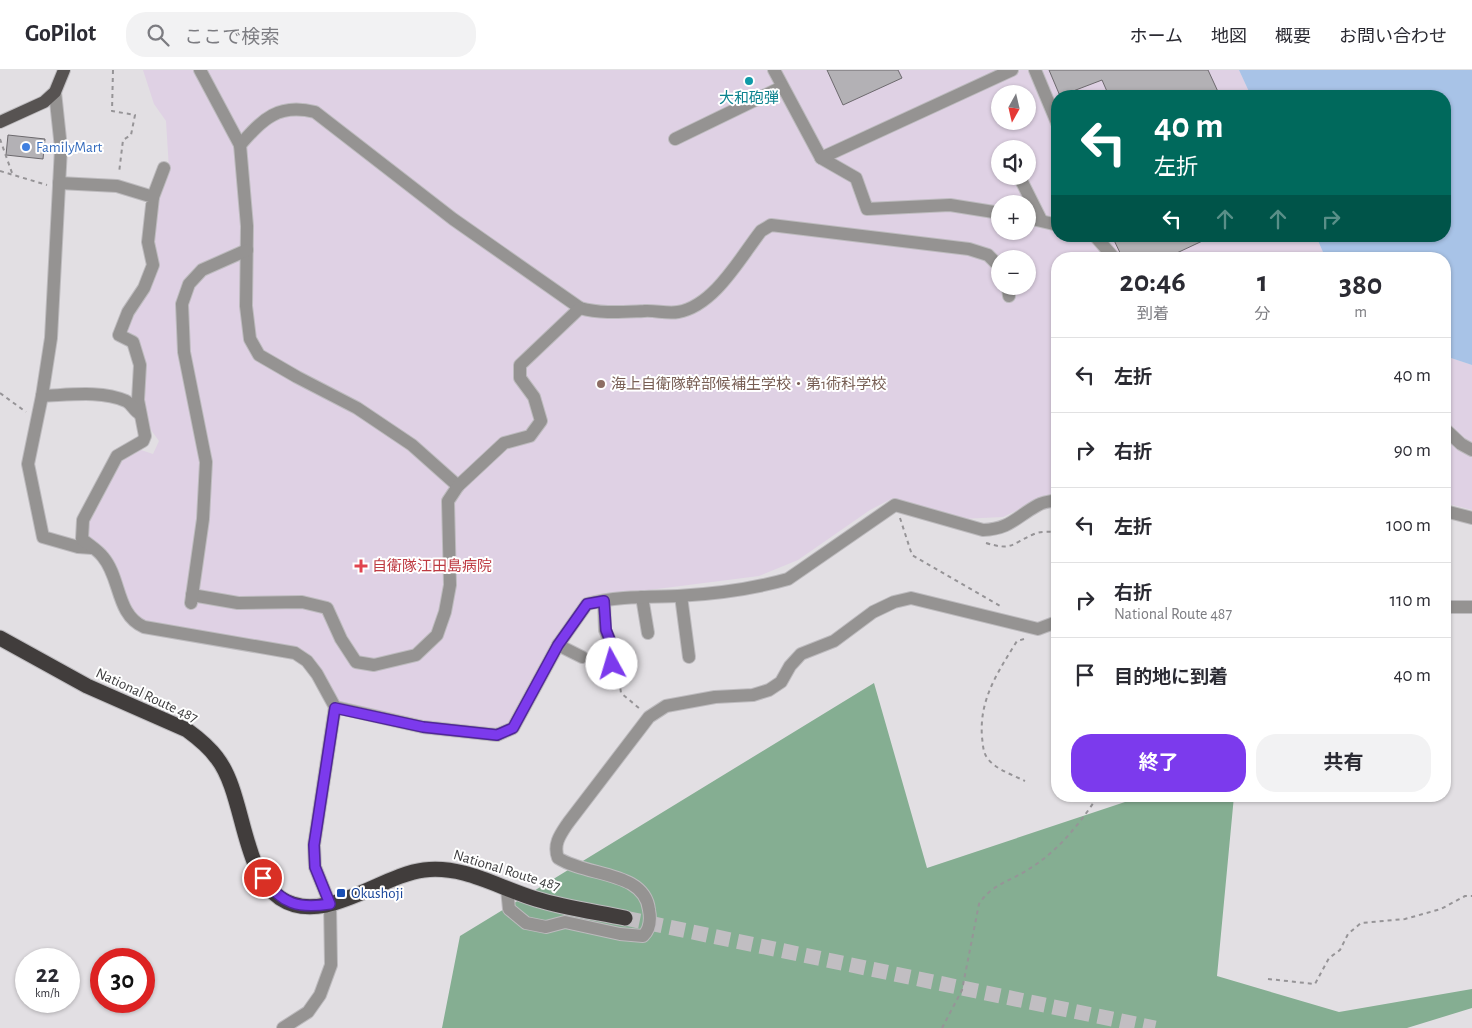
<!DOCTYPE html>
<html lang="ja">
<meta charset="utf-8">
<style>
body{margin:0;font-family:"Alegreya Sans","Noto Sans JP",sans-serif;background:#f2f2f3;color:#2b2b33;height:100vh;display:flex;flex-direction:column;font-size:19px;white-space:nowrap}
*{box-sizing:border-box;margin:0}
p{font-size:16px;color:#7c7c81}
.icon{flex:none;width:28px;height:28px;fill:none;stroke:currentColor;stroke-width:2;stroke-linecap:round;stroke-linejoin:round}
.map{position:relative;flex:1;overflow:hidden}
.details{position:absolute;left:1051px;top:182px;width:400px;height:550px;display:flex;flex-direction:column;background:#fff;border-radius:20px;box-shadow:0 1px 4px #0004}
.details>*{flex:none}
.banner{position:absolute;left:1051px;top:20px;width:400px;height:152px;border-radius:20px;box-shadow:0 1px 4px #0004;background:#00695c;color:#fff;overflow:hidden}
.needle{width:32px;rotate:188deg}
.tools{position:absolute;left:991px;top:15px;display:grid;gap:10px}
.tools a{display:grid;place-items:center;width:45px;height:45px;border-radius:50%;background:#fff;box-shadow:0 1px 4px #0004;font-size:25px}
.speed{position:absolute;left:15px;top:878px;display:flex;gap:10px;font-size:25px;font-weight:700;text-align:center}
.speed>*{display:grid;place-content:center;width:65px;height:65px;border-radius:50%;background:#fff;box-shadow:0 1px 4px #0004;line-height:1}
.speed small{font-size:12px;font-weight:400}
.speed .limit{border:8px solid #d22;background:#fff;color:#111}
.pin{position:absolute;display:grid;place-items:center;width:42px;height:42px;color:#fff;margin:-21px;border:2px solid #fff;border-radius:50%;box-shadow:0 1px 5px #0007}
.me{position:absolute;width:55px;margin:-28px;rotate:354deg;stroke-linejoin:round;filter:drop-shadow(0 0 4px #0008)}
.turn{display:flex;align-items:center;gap:18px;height:105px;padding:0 20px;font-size:22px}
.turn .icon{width:65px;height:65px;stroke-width:2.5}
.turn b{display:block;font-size:35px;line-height:42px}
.lanes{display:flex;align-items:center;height:48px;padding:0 20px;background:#0003;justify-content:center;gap:25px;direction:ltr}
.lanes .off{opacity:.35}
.eta{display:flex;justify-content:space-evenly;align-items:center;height:85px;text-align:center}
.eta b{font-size:30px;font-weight:700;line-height:35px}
.primary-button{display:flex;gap:10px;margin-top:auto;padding:10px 20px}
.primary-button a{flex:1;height:58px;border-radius:20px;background:#7c3aed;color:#fff;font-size:20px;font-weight:700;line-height:58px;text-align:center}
.primary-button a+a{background:#f2f2f3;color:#2b2b33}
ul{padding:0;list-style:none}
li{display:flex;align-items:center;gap:15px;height:75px;padding:0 20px;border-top:1px solid #e1e1e2}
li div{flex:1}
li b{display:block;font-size:19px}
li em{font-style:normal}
header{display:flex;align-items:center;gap:30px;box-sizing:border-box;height:70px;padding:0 25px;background:#fff;border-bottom:1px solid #e1e1e2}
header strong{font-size:24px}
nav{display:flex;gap:28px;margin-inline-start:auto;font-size:18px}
.search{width:350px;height:45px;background:#f2f2f3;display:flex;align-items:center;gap:12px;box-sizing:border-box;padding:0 18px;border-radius:20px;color:#7c7c81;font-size:19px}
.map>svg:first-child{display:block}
</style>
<header>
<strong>GoPilot</strong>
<div class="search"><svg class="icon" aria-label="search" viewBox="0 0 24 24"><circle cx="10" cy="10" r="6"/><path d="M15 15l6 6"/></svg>ここで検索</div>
<nav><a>ホーム</a><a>地図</a><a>概要</a><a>お問い合わせ</a></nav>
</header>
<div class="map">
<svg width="1472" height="958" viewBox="0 0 1472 958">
<rect width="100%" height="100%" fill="#e2dfe3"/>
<g fill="#dfd1e4" fill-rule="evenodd">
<path d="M143,0H1239L1251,26H1058V166H1316L1326,189H1058L1057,425L1037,431L1003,447L961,449L893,428L870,440L798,490L759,506L586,528L543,588L514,648L508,655L500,659L421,652L339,635L296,579L143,553L131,539L110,485L88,466V453L121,392L129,385L141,380L153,384L159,371L151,360L143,335L145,293L126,264L129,249L147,222L157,134L169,99L166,51L154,34ZM1000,24H1028V51H1000ZM1000,79H1028V106H1000ZM1000,134H1028V161H1000ZM1000,189H1028V216H1000Z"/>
<polygon points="1445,286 1472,295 1472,440 1445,433"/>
</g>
<polygon fill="#85ae92" points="874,613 927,798 1143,726 1234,726 1217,906 1339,942 1472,919 1472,938 1407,958 442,958 460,866"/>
<polygon fill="#a8c3e7" points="1239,0 1472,0 1472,295 1445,286 1445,189 1326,189 1316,166 1445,166 1445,26 1251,26"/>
<g fill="#b3b1b5" stroke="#6c696d">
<polygon points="827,0 898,0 902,8 843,35"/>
<polygon points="1049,0 1208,0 1220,26 1109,26 1102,10 1060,26"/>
<polygon points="8,65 45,69 43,89 6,85"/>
<polygon points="1112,166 1213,166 1164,189 1123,189"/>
</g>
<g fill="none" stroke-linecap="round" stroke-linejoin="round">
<polyline stroke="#c1bec2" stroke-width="15" stroke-dasharray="15 8" stroke-linecap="butt" points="625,848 1155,958"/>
<g stroke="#bdbbbe" stroke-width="14">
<g id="minor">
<polyline points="200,0 240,75 247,156 246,236 250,269 259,285 297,307 357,338 412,375 458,416"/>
<polyline points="774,0 821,88 856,108 867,139 950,135 1000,143"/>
<polyline points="1035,0 1058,55"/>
<polyline points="55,22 61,78 51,268 42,326 28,394 43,467 78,477 92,478"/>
<polyline points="675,69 782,17"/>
<path d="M240,75C263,49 278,33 315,42L453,149L580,238C601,244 622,242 644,241C655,240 667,244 678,242C714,236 740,188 761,161L771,155L969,179L988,185L1000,197"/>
<polyline points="821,88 1012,0"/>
<polyline points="1019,106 1041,150"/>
<path d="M59,113L117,116L153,127L148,172L153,195L144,218L128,242L119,265L133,272L140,295L138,330L145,366L143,371L117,386L83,450L82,469C89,475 98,480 103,487C121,508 116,545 144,557L295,583L307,591L317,604L335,637L314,775L315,797L330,834L331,895L320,925L308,942L283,958"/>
<polyline points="153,127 164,98"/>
<polyline points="1028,148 1058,155"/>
<polyline points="1095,166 1115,189"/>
<polyline points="1008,216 1009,226"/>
<path d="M42,326C69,325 101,320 126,331C132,334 134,341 140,344"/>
<polyline points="1445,359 1461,374 1472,380"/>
<polyline points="1445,441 1472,448"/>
<polyline points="192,525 238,533 302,532 327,538 341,569 356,592 374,595 416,585 437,565 445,542 450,515 448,431 458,416 504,373 530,366 541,351 534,327 520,308 520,295 580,238"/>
<polyline points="681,526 689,587"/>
<polyline points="642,527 648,563"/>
<polyline points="604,531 605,560 611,573 612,594"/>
<polyline points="191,533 203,449 206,392 184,282 182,234 189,214 202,200 247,180"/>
<polyline points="1445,537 1472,537"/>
<polyline points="558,575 582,587"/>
<path d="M335,637L423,657L497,665L513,658L558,575L587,534C616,526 649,527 678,526C715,524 753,519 788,509L895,435L983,460C1010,459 1016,447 1038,435C1043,432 1051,431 1058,430"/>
<path d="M507,819L509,839L526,853L546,857L565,852L620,864L643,866C650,859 651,850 649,840C645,801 588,807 558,788C553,774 560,765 568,753L649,647L666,636L715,627L753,625L769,620L781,612L790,596L801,584L834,571L873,542L894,532L911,528L1038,559L1054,553"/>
</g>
</g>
<g stroke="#bdbbbe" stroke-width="14">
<polyline id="major" points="0,52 44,32 55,22 64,0"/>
</g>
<g stroke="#bdbbbe" stroke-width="17">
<path id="highway" d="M0,568L87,616L187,660C198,668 209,677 217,688C245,724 241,801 280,828C323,857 381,805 424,800C464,795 499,818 536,829C565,838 596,842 625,848"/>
</g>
<g stroke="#969497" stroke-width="2" stroke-dasharray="4 4" stroke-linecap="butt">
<polyline points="113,0 112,41 135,45 131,65 123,70 119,103"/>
<polyline points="0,69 12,103"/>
<polyline points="0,101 47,115"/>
<polyline points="0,323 26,342"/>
<polyline points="900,448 912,485 1002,537"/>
<path d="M986,473C1013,481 1011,474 1034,464C1041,461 1050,462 1058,462"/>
<path d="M1024,569L1017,571C998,602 979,629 982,667C983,675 983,683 988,689C997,700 1013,705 1025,711"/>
<polyline points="619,602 627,605 620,616 621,623 640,639"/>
<polyline points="1268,909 1315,914 1329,888 1340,880 1348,864 1361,853 1405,849 1441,839 1465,826 1472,826"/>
<path d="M942,958L962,920L979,834C991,814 1014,810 1032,797C1059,780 1081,752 1098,726"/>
</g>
<use href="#minor" stroke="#959392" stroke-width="12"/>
<use href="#major" stroke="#575352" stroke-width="12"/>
<use href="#highway" stroke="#413d3c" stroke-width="15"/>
</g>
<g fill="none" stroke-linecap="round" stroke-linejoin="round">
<g stroke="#51269a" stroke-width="12">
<path id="route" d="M263,808C282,834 298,839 330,834L315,797L314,775L335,638L423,657L497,665L513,658L558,575L587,534L604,531L606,560L611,573L612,594"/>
</g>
<use href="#route" stroke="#7c3aed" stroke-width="9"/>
</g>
<circle fill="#0f9aa8" stroke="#fff" stroke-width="2" cx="749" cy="11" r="5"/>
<circle fill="#3f7fe0" stroke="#fff" stroke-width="2" cx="26" cy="77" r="5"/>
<circle fill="#8d6e63" stroke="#fff" stroke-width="2" cx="601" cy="314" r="5"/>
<path fill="#e0444e" stroke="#fff" stroke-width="2" d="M358.5 488.5h5v5h5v5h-5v5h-5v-5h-5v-5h5z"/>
<rect fill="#1a4fb4" stroke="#fff" stroke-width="2" x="336" y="818" width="10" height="10" rx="2.5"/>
<g text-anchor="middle" stroke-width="4" stroke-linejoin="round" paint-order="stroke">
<g font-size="15" fill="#0d838f" stroke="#fff">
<text x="749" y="33">大和砲弾</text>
</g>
<g font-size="15" fill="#366cbe" stroke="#fff" text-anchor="start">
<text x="36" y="82">FamilyMart</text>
</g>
<g font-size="15" fill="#785e54" stroke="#fff" text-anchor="start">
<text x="611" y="319">海上自衛隊幹部候補生学校・第1術科学校</text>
</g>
<g font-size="15" fill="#be3a42" stroke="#fff" text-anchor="start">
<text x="372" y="501">自衛隊江田島病院</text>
</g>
<g font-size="15" fill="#3c3b3d" stroke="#fff">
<text transform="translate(147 625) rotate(25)" y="5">National Route 487</text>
<text transform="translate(507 800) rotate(17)" y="5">National Route 487</text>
</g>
<g font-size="15" fill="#164399" stroke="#fff" text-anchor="start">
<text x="351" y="828">Okushoji</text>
</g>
</g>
</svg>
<div class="tools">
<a><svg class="needle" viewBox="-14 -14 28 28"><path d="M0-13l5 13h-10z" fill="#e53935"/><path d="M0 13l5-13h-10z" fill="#7c7c81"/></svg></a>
<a><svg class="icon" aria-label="sound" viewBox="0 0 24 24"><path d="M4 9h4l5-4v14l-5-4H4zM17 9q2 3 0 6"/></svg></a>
<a>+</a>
<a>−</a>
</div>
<div class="speed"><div>22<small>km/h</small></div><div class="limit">30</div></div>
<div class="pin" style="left:263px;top:808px;background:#d93025"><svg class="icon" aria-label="arrive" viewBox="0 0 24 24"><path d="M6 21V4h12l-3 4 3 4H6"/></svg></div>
<svg class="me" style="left:612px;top:594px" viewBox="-20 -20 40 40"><circle r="19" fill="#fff"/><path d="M0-13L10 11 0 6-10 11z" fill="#7c3aed"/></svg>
<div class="banner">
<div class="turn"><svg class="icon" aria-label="left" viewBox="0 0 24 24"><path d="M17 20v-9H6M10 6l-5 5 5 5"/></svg><div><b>40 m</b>左折</div></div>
<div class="lanes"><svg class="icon" aria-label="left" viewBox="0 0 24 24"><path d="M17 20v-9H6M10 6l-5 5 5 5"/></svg><svg class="icon off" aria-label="ahead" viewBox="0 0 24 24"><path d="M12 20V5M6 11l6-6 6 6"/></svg><svg class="icon off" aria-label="ahead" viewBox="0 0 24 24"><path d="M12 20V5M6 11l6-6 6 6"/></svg><svg class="icon off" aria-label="right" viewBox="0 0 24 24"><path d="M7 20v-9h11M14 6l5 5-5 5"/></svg></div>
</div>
<section class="details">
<div class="eta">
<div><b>20:46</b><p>到着</p></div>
<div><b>1</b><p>分</p></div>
<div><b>380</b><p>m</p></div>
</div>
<ul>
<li><svg class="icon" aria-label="left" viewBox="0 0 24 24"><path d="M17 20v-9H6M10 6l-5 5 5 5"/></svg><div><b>左折</b></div><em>40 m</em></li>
<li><svg class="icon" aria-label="right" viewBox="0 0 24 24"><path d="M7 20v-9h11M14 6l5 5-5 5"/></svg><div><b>右折</b></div><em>90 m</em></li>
<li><svg class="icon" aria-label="left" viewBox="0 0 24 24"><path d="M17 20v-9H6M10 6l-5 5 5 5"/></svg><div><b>左折</b></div><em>100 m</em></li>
<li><svg class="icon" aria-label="right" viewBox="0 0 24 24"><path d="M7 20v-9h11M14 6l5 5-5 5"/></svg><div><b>右折</b><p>National Route 487</p></div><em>110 m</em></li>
<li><svg class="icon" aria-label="arrive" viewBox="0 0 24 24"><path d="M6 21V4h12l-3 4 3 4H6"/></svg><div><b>目的地に到着</b></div><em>40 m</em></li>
</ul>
<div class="primary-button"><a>終了</a><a>共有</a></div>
</section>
</div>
